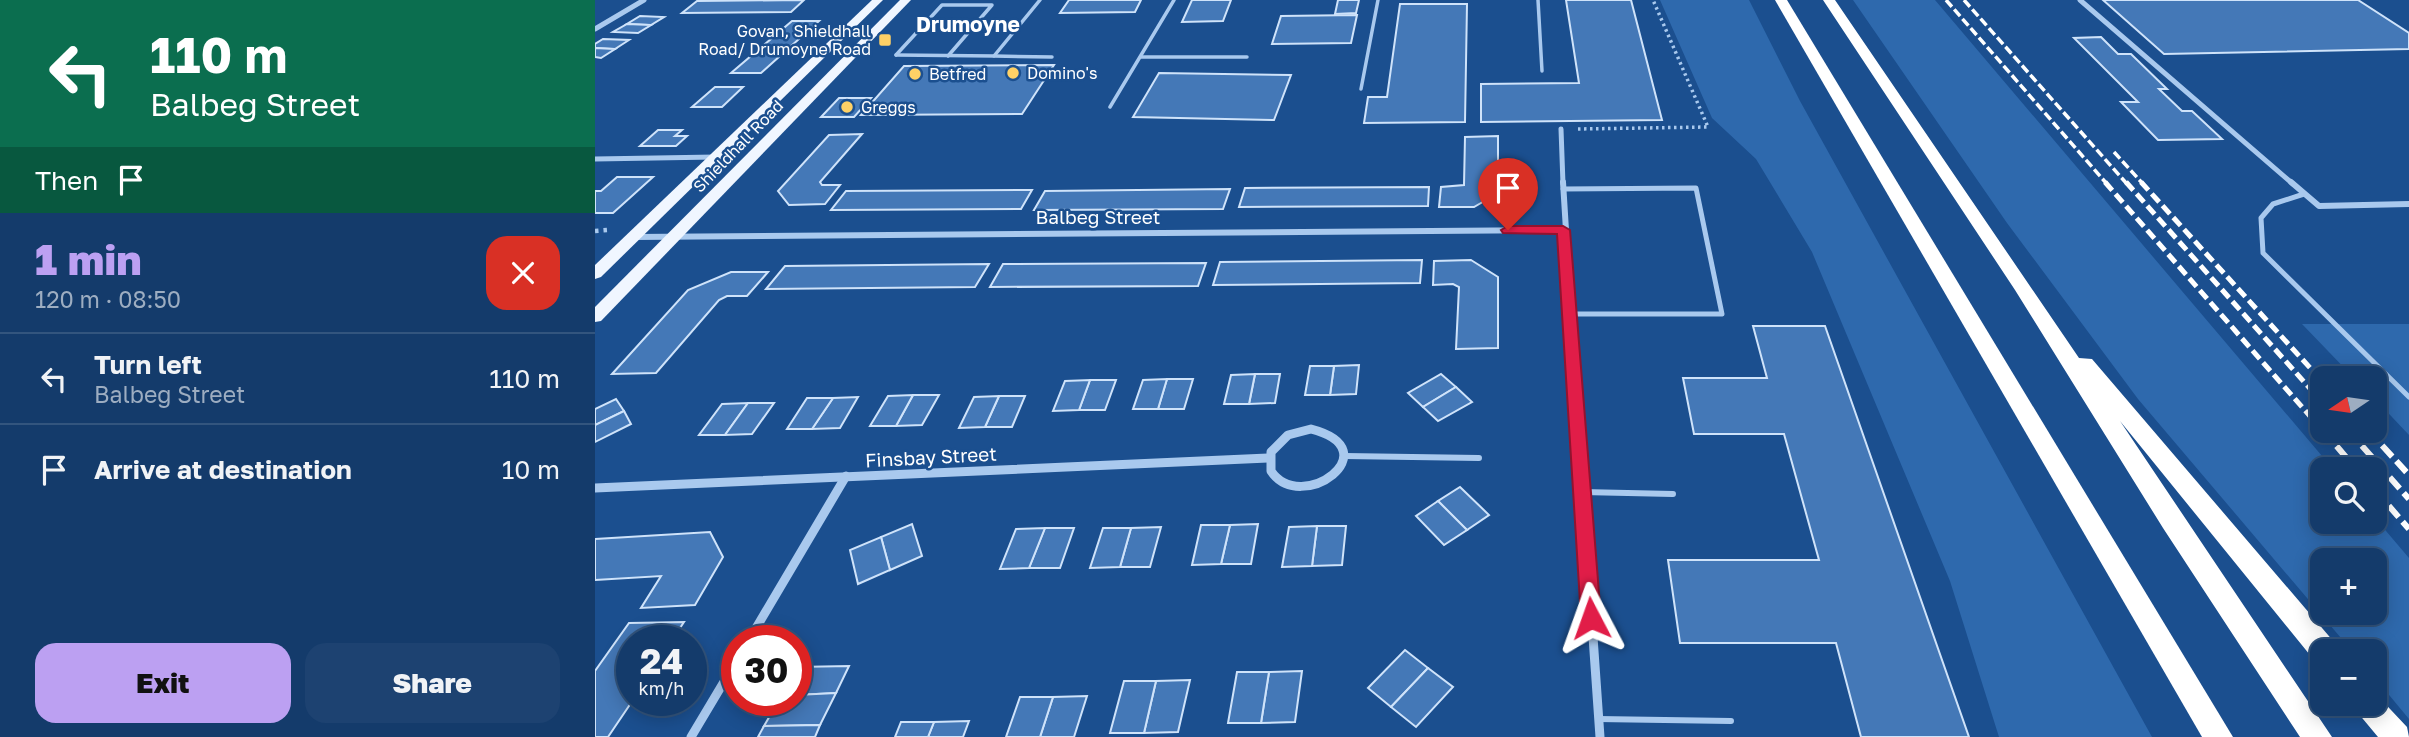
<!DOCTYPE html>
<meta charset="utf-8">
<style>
body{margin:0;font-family:"Golos Text",sans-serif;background:#1d4271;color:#f1f3f6;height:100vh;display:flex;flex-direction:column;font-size:26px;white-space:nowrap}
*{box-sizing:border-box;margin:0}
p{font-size:23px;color:#9dadc1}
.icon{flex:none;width:38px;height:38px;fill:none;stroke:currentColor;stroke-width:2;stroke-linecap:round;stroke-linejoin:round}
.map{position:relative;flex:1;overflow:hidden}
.sheet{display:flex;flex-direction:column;background:#143b6b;width:595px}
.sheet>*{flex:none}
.guide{background:#0b6e4f;color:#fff;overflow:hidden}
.needle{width:46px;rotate:257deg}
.controls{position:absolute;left:1715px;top:366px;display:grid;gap:14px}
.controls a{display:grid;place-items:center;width:77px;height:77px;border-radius:14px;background:#143b6b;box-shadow:0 4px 18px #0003,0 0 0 2px #33557e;font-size:35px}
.speed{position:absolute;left:21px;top:625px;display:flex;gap:14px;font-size:35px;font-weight:700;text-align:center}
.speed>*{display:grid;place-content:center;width:91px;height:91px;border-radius:50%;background:#143b6b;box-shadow:0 4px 18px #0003,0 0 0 2px #33557e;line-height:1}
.speed small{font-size:18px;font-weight:400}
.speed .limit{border:10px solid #d22;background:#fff;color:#111}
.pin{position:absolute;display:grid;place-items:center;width:60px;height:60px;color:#fff;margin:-72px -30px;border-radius:50% 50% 50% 0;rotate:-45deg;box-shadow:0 0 7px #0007}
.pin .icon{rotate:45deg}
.me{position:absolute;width:77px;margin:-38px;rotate:356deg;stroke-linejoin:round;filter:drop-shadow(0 0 5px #0008)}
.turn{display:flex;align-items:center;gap:24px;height:147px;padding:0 35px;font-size:32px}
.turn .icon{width:91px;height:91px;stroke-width:2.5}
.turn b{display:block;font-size:49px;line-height:60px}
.then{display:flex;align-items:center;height:66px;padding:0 35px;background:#0003;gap:14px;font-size:26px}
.round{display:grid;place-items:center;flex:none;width:74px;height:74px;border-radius:21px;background:#1d4271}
.summary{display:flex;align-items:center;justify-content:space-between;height:119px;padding:0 35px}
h1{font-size:42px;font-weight:800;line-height:52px;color:#bca0f2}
.button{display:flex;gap:14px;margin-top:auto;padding:14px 35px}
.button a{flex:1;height:80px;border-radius:21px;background:#bca0f2;color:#111;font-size:28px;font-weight:800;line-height:80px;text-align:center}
.button a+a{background:#1d4271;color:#f1f3f6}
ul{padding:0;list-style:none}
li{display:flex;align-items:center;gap:21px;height:91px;padding:0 35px;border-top:2px solid #33557e}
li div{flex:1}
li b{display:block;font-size:26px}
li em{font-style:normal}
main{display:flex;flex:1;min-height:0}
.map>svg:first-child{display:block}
</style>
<main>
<section class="sheet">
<div class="guide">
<div class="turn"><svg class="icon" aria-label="left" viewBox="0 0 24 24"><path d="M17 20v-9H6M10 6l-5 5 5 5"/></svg><div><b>110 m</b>Balbeg Street</div></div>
<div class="then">Then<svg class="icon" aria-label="arrive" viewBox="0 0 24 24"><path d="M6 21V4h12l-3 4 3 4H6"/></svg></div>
</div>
<div class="summary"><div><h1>1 min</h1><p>120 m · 08:50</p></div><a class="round" style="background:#d93025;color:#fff"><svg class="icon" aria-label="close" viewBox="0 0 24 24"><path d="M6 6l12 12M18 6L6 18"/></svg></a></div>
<ul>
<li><svg class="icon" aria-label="left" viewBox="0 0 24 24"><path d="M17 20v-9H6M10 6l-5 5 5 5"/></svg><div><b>Turn left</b><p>Balbeg Street</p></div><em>110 m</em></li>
<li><svg class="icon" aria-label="arrive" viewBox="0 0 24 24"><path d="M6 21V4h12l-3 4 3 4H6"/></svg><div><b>Arrive at destination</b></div><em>10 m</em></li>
</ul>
<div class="button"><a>Exit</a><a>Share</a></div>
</section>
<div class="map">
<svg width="1814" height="737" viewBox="0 0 1814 737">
<rect width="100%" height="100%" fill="#1b4f8f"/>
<g fill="#2e69ad" fill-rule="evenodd">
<polygon points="1065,0 1154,0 1205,101 1557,737 1404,737 1355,581 1217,252 1161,159 1117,118"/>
<path d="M1258,0H1340L1738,469H1727V522H1780V518L1814,558V719L1780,678V651H1757L1543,399L1412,223ZM1727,560H1780V612H1727Z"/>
<polygon points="1707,324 1814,324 1814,435 1780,399 1780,378 1759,378"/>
</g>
<g fill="#4478b7" stroke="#cfe3fa" stroke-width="2">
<polygon points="209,0 196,12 87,13 102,1"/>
<polygon points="474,0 546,0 540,12 465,13"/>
<polygon points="597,0 636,0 628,21 587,22"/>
<polygon points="743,0 764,0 761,13 740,14"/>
<polygon points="971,0 1036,0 1067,120 886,122 886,84 984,83"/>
<polygon points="1508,0 1763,0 1814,33 1814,49 1569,54"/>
<polygon points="805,4 872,4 870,122 769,123 773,97 792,97"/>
<polygon points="762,15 756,43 677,44 686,16"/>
<polygon points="45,16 69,17 56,25 32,24"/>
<polygon points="197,21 224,21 166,73 136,73"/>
<polygon points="32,24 56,25 43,33 18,32"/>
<polygon points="1506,37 1523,54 1536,54 1572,89 1564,89 1587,111 1597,111 1627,139 1563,140 1526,102 1543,102 1479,38"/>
<polygon points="8,39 34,40 20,49 0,48 0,44"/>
<polygon points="0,48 20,49 6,58 0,57"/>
<polygon points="459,65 427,114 266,115 309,66"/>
<polygon points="564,73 696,75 679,120 538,117"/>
<polygon points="120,87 148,87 127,107 97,107"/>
<polygon points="244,98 276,98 259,117 226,117"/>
<polygon points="63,130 87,130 80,136 92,136 81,146 45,146"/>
<polygon points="267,134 225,182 227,185 245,185 230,204 194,205 183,191 234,135"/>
<polygon points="903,136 903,193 879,207 844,207 846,187 869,185 870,137"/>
<polygon points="22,177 58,177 18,213 0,213 0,191 6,191"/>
<polygon points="834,187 833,206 644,207 650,188"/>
<polygon points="635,189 628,209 439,210 450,191"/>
<polygon points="437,190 426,209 236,210 251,191"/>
<polygon points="827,260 825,283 618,285 625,262"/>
<polygon points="876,260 903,277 903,348 861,349 864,287 858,284 838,285 839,261"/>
<polygon points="611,263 603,286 395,287 408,264"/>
<polygon points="394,264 380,287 171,289 190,266"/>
<polygon points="136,272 173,272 152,296 132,296 124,300 61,373 17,374 93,290"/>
<polygon points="1158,326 1230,326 1374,737 1266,737 1241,643 1085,643 1073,560 1224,560 1189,434 1099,434 1088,378 1172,378"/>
<polygon points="764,365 761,394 735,395 739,366"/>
<polygon points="715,366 739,366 735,395 710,395"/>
<polygon points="660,374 685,374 680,403 654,404"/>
<polygon points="660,374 654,404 629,404 636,375"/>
<polygon points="846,374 861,387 828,407 813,393"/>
<polygon points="572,379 598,379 589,409 563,409"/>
<polygon points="572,379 563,409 538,409 548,380"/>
<polygon points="495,380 521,380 510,410 484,410"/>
<polygon points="495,380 484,410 458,411 470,381"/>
<polygon points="861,387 877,402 843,421 828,407"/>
<polygon points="318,395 344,395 327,425 301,426"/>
<polygon points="318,395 301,426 275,426 293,396"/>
<polygon points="404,396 430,396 417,427 390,427"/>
<polygon points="404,396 390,427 364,428 379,397"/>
<polygon points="263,397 245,428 217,429 238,398"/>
<polygon points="212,398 238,398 217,429 192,429"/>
<polygon points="21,399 29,411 0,425 0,409"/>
<polygon points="153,403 130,435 104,435 127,404"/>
<polygon points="153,403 179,403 157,434 130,435"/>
<polygon points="29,411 36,424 0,442 0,425"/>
<polygon points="865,487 894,515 872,530 843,501"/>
<polygon points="843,501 872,530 849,545 821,516"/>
<polygon points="317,524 327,556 295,570 286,537"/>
<polygon points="663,524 656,564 626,564 635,525"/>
<polygon points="606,525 635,525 626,564 597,565"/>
<polygon points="722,526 751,526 747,565 717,566"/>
<polygon points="722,526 717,566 687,567 694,527"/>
<polygon points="566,527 555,567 525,567 536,528"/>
<polygon points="450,528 479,528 465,568 434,568"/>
<polygon points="450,528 434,568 405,569 421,529"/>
<polygon points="508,528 536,528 525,567 495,568"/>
<polygon points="115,532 128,557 100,605 46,608 66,576 0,580 0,539"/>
<polygon points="286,537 295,570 263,584 255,550"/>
<polygon points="89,622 77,640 37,640 38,700 13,737 0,737 0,671 34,623"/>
<polygon points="810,650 833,668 796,707 773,688"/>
<polygon points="254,666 241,693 201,695 201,667"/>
<polygon points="833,668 858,687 821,727 796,707"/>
<polygon points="707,671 700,722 666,723 674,672"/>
<polygon points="642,672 674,672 666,723 633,723"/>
<polygon points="595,680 583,732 549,733 561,681"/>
<polygon points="529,681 561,681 549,733 515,733"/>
<polygon points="241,693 225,725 169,726 184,700 201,700 201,695"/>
<polygon points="492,696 479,737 445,737 458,697"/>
<polygon points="425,697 458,697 445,737 411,737"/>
<polygon points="374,721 368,737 333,737 339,722"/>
<polygon points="306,722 339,722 333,737 300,737"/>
<polygon points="225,725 220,737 163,737 169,726"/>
</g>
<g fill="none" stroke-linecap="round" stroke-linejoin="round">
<polyline stroke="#a9c9ee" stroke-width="3.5" stroke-dasharray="2.5 3.5" stroke-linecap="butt" points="983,129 1113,127 1058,0"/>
<polyline stroke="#a9c9ee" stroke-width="4.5" stroke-dasharray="3.5 5" stroke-linecap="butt" points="0,231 13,230"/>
<g stroke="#a9c9ee" stroke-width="3.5">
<polyline points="943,0 947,71"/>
<polyline points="301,55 347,5 397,5 353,56"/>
<polyline points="301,55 399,56 445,0"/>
<polyline points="399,56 457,57"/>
<polyline points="546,57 652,57"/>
<polyline points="766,89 783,0"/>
<polyline points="515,107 579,0"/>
</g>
<g stroke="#a9c9ee" stroke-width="5">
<polyline points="968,189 1101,188 1127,314 975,314"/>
<polyline points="1709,194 1678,204 1666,218 1668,253 1814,397"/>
</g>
<g stroke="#a9c9ee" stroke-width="6">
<polyline points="750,456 884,458"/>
<polyline points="987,492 1078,494"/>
<polyline points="1003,719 1136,721"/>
</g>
<g stroke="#a9c9ee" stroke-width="5">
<polyline points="1485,0 1698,184"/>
<polyline points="0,29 49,0"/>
<polyline points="966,129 968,184"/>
<polyline points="0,159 120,157"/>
</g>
<g stroke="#a9c9ee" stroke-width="6">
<polyline points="968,182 983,423"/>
<polyline points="1696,182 1724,206 1814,204"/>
<polyline points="39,237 969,230"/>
</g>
<g stroke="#a9c9ee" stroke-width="9">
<polyline points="983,422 1005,737"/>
<path d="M716,429C797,450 706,516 676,471V452L693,435Z"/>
<polyline points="0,488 673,458"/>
<polyline points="154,640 251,476"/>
<polyline points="96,737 142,660"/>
</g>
<g fill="#f0f6ff" fill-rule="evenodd">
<polygon points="277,0 288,0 6,277 0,279 0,265"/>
<polygon points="305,0 316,0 6,321 0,322 0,307"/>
</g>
<g fill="#fff" fill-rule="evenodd">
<polygon points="1180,0 1192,0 1638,737 1607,737"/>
<polygon points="1228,0 1240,0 1484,358 1497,359 1739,642 1743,651 1727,651 1727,663 1719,660 1525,421 1737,737 1705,737 1568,528 1420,290"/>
<polygon points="1780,693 1812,727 1814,737 1783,737 1763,713 1759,704 1780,704"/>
</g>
<g stroke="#fff" stroke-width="3.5" stroke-dasharray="9 3.5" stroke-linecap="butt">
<polyline points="1351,0 1512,184"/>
<polyline points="1369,0 1532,184"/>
<polyline points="1519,152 1548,184"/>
</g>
<g stroke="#fff" stroke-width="5" stroke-dasharray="11 5" stroke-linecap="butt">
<polyline points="1510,182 1721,423"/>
<polyline points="1531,182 1727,402"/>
<polyline points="1546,182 1727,381"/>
</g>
<g stroke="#fff" stroke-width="6" stroke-dasharray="15 6" stroke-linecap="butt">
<polyline points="1720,422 1727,430"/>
<polyline points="1728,430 1761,469"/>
<polyline points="1753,430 1814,499"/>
<polyline points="1773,430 1814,475"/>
<polyline points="1780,490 1814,529"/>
</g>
</g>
<polygon fill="#e11d48" stroke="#92132f" stroke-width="2" points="913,226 968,226 975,230 1006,618 1003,624 996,627 989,624 986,618 962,234 908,233 906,230"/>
<g fill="#ffd166" stroke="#1b4f8f" stroke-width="2.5">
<rect x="283" y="33" width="14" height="14" rx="3.5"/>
<circle cx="418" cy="73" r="7"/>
<circle cx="320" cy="74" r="7"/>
<circle cx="252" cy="107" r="7"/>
</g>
<g text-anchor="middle" stroke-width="5" stroke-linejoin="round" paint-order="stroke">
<g font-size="16" fill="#fff" stroke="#1b4f8f" text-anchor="start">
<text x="276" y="37" text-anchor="end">Govan, Shieldhall<tspan x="276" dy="18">Road/ Drumoyne Road</tspan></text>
<text x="432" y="79">Domino's</text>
<text x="334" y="80">Betfred</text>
<text x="266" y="113">Greggs</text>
</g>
<g font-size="16" fill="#fff" stroke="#1b4f8f">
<text transform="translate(143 146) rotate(-46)" y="6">Shieldhall Road</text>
</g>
<g font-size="19" fill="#fff" stroke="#1b4f8f">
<text x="503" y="224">Balbeg Street</text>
<text transform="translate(336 457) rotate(-3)" y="7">Finsbay Street</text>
</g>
<g font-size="21" font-weight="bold" fill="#fff" stroke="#1b4f8f">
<text x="373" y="32">Drumoyne</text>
</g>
</g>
</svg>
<div class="controls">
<a><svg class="needle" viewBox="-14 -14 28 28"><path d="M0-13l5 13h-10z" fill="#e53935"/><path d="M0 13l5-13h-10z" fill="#9dadc1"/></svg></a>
<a><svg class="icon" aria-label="search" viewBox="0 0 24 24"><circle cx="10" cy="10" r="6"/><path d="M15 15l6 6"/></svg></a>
<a>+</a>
<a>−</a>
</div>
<div class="speed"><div>24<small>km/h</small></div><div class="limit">30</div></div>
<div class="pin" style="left:913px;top:230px;background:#d93025"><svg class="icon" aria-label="arrive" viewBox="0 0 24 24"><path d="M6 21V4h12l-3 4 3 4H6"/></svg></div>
<svg class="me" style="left:996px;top:618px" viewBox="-20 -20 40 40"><path d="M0-17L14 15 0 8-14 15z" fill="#e11d48" stroke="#fff" stroke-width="4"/></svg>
</div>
</main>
